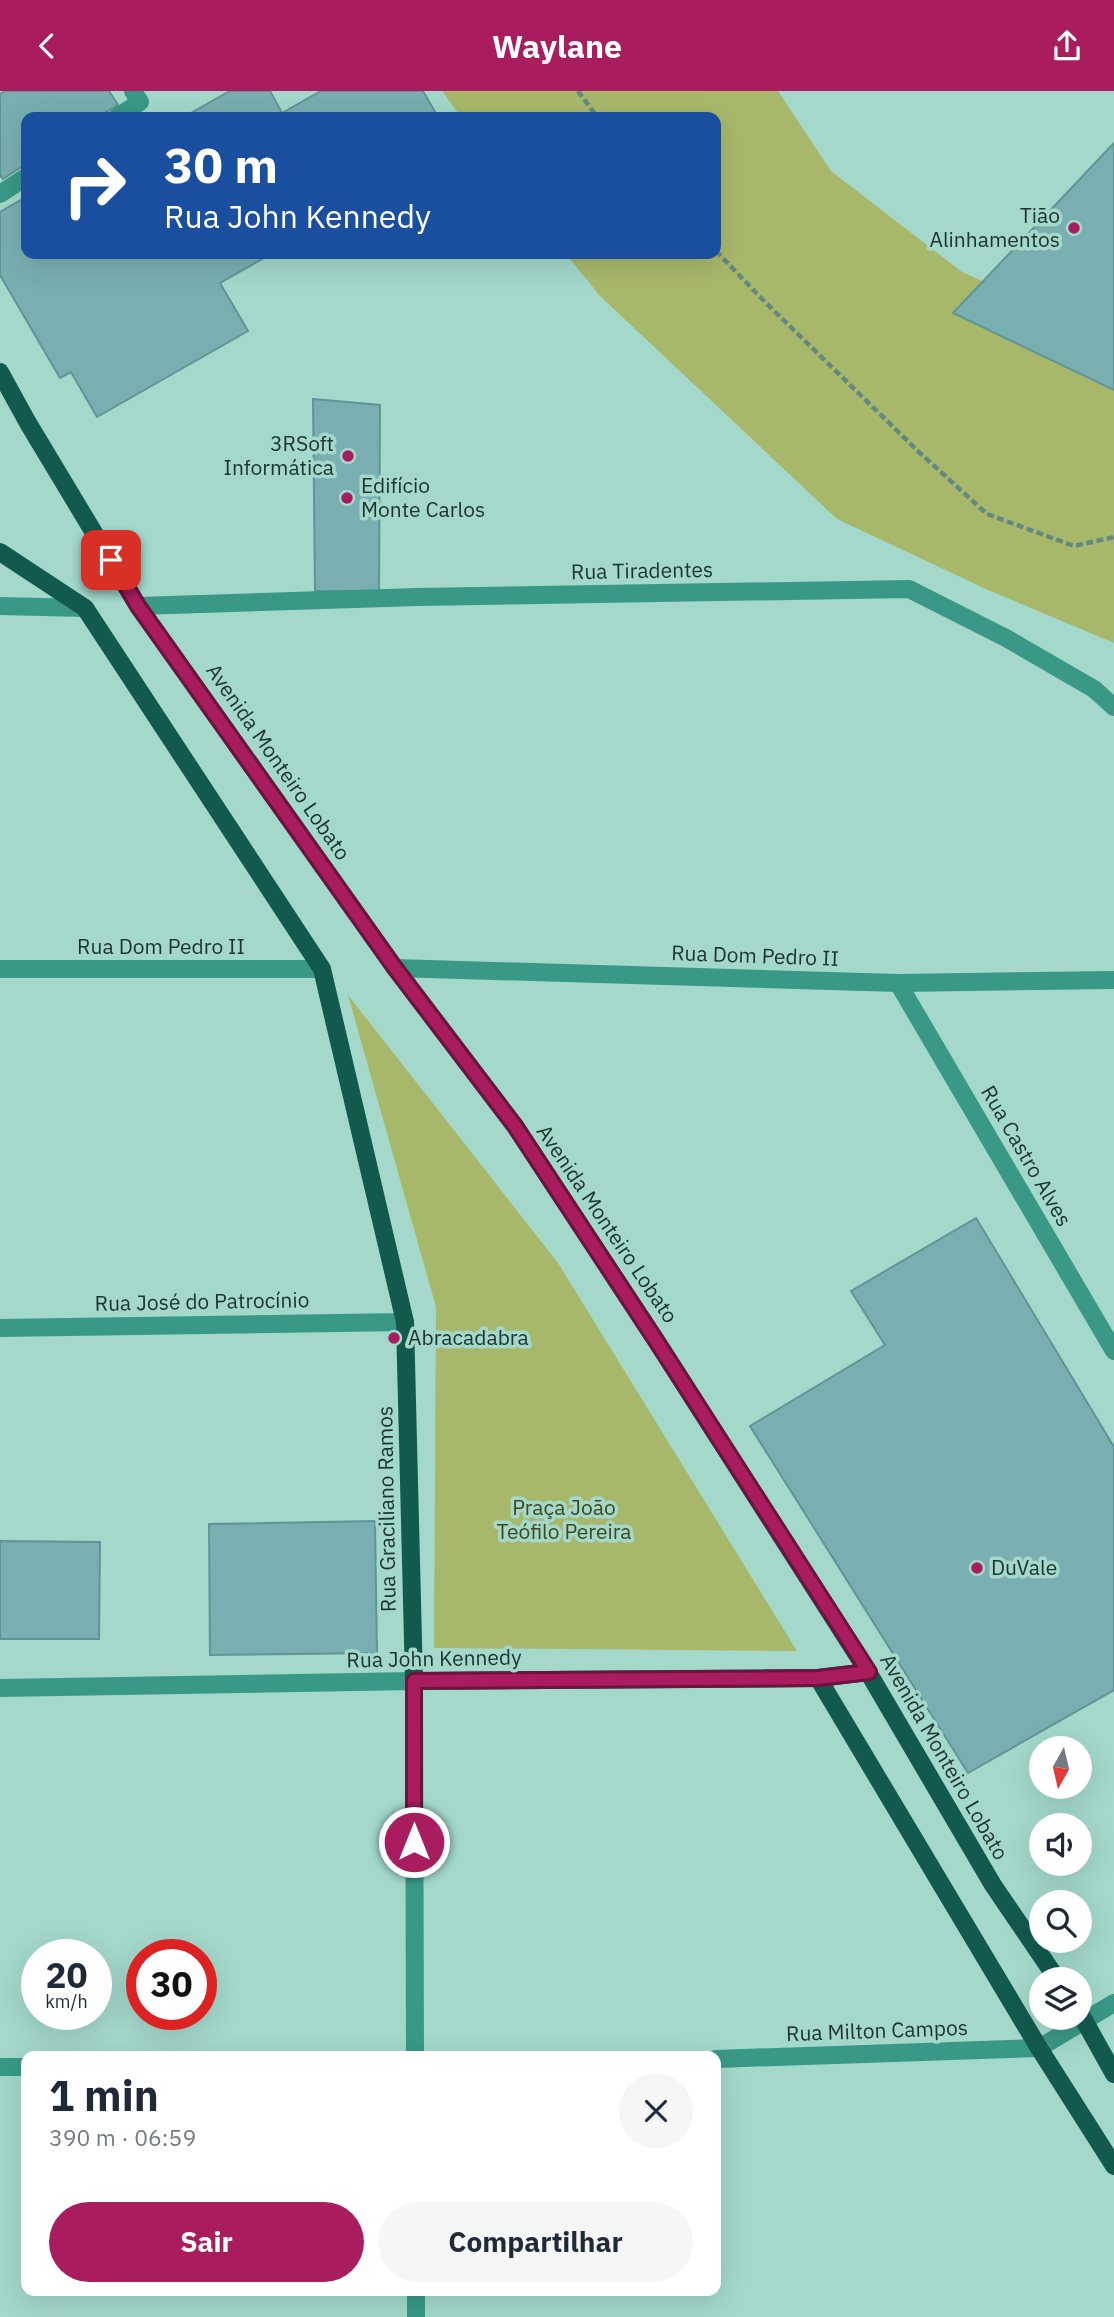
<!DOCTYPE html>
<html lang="pt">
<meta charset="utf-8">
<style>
body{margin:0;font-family:"IBM Plex Sans",sans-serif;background:#f6f6f7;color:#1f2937;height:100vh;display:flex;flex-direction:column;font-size:26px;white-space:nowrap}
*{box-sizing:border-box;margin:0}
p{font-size:23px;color:#747a83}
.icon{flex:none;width:38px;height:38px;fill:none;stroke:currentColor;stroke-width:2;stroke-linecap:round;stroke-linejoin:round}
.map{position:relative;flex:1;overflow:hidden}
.side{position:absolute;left:21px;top:1960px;width:700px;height:245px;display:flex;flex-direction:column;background:#fff;border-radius:14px;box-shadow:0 7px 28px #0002}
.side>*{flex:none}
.top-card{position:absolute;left:21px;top:21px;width:700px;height:147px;border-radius:14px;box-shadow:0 7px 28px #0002;background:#1a4fa0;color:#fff;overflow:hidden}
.needle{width:46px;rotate:188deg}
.buttons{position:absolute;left:1029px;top:1645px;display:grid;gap:14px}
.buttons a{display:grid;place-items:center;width:63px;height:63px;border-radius:50%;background:#fff;box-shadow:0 7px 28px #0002;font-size:35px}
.speed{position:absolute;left:21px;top:1848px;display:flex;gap:14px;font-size:35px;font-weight:700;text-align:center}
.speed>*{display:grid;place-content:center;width:91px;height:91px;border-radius:50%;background:#fff;box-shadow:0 7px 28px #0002;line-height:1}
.speed small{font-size:18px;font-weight:400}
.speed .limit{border:10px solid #d22;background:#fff;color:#111}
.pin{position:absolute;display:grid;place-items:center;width:60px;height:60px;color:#fff;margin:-30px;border-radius:14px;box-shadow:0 4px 10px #0006}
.me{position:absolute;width:77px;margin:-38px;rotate:0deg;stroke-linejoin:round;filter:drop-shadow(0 0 5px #0008)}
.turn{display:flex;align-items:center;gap:24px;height:147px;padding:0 28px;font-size:32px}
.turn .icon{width:91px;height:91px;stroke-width:2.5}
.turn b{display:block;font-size:49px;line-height:60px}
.round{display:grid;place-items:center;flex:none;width:74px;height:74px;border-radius:37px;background:#f6f6f7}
.headline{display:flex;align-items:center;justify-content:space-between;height:119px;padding:0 28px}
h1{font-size:42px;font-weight:800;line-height:52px}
.action{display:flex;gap:14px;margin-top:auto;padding:14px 28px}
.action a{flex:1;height:80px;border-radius:42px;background:#a91d5e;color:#fff;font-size:28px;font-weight:800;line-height:80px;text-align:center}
.action a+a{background:#f6f6f7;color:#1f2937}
header{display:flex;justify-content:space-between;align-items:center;height:91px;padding:0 28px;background:#a91d5e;color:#fff;font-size:32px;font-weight:800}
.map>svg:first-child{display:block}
</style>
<header><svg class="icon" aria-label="back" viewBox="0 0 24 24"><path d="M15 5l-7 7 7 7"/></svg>Waylane<svg class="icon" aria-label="share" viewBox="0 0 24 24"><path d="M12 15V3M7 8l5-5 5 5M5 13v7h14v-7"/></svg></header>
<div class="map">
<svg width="1114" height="2226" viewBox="0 0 1114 2226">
<rect width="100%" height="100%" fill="#a3d8cb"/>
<g fill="#a8b86b">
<polygon points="442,0 778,0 831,80 962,181 1114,249 1114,552 988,499 837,428 600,205 566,163 716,163 716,26 461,26"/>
<polygon points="348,904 558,1172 797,1560 434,1557 436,1216"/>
</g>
<g fill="#79afb1" stroke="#5f9597" stroke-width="2">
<polygon points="5,0 109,0 118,14 98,26 26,26 26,73 3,88 0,84 0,3"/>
<polygon points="230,0 270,0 282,22 321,0 423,0 438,26 184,26"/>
<polygon points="1114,52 1114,299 953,222"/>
<polygon points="26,106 26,163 271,163 220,192 248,240 97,326 71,281 60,287 0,184 0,121"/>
<polygon points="313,308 380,314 379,500 315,500"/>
<polygon points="976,1127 1114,1356 1114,1599 968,1682 750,1335 885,1254 851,1200"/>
<polygon points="375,1430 377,1562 210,1564 209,1433"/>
<polygon points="0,1450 100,1451 99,1548 0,1548"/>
</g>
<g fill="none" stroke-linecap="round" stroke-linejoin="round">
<g stroke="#638980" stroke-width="4.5" stroke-dasharray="7 3.5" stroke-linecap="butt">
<polyline points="578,0 597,26"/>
<polyline points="716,160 765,211 920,362 987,423 1074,455 1114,446"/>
</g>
<g stroke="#399886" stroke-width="18">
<polyline points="117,26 140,11 133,0"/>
<polyline points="0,103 26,86"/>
<polyline points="0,515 85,517"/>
<polyline points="138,515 416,506 909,498 1006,547 1094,598 1114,616"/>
<polyline points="395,877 898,892 1114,889"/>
<polyline points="0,878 322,878"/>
<polyline points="898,892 1114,1260"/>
<polyline points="0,1237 405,1231"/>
<polyline points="0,1597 414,1590 415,1965"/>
<polyline points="716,1968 1039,1957 1114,1912"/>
<polyline points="0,1976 26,1976"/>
<polyline points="416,2200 416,2226"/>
</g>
<g stroke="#135a4e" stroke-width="18">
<polyline points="0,281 28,332 138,515 395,877 515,1035 657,1251 868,1581 993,1794 1057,1888"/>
<polyline points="0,461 85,517 322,878 405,1231 414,1590 818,1587 868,1581"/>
<polyline points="818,1587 1039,1957 1114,2075"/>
<polyline points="1080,1922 1114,1983"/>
</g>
</g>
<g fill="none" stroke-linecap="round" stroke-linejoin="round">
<g stroke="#6e133d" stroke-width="18">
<polyline id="route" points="111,469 138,515 395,877 515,1035 657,1251 869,1581 818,1587 414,1590 414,1751"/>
</g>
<use href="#route" stroke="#a91d5e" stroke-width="12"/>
</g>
<g fill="#a91d5e" stroke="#a3d8cb" stroke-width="2.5">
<circle cx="1074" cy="137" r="7"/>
<circle cx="348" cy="365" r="7"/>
<circle cx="347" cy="407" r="7"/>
<circle cx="394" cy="1247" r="7"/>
<circle cx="977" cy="1477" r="7"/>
</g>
<g text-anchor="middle" stroke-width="7" stroke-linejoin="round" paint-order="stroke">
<g font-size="21" fill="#1d332e" stroke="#a3d8cb" text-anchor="start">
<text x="1060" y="132" text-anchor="end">Tião<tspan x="1060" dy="24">Alinhamentos</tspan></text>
<text x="334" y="360" text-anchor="end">3RSoft<tspan x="334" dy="24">Informática</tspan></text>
<text x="361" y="402">Edifício<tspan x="361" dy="24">Monte Carlos</tspan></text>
<text x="408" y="1254">Abracadabra</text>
<text x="991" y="1484">DuVale</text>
</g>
<g font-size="21" fill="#1d332e" stroke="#a3d8cb">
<text transform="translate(642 480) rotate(-1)" y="7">Rua Tiradentes</text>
<text transform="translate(278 671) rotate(55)" y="7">Avenida Monteiro Lobato</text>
<text x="161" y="863">Rua Dom Pedro II</text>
<text transform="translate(755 865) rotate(2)" y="7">Rua Dom Pedro II</text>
<text transform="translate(1026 1065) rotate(60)" y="7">Rua Castro Alves</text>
<text transform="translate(607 1133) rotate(56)" y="7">Avenida Monteiro Lobato</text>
<text transform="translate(202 1211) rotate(-1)" y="7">Rua José do Patrocínio</text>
<text transform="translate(387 1418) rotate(-91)" y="7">Rua Graciliano Ramos</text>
<text transform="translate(434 1568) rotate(-1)" y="7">Rua John Kennedy</text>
<text transform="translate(944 1666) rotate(60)" y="7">Avenida Monteiro Lobato</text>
<text transform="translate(877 1940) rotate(-2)" y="7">Rua Milton Campos</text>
</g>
<g font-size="21" fill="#3f4818" stroke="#a3d8cb">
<text x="564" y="1424">Praça João<tspan x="564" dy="24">Teófilo Pereira</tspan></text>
</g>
</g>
</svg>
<div class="buttons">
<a><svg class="needle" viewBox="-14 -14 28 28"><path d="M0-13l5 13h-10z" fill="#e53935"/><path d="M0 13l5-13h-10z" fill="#747a83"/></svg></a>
<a><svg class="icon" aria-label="sound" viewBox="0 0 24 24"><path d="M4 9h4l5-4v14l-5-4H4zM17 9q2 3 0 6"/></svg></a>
<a><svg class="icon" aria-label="search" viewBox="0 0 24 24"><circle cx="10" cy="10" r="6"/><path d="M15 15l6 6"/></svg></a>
<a><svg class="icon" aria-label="layers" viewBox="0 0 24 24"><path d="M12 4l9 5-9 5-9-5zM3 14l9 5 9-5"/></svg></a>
</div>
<div class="speed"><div>20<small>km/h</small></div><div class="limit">30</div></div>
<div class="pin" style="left:111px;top:469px;background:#d93025"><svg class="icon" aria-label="arrive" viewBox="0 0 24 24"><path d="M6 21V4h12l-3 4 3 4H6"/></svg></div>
<svg class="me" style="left:414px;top:1751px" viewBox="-20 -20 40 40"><circle r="17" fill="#a91d5e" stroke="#fff" stroke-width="3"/><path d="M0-11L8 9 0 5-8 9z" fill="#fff"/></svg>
<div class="top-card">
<div class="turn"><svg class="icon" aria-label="right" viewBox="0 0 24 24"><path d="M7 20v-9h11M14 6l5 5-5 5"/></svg><div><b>30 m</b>Rua John Kennedy</div></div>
</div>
<section class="side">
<div class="headline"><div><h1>1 min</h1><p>390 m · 06:59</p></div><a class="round"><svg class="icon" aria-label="close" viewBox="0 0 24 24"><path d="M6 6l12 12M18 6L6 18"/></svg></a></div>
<div class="action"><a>Sair</a><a>Compartilhar</a></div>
</section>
</div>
